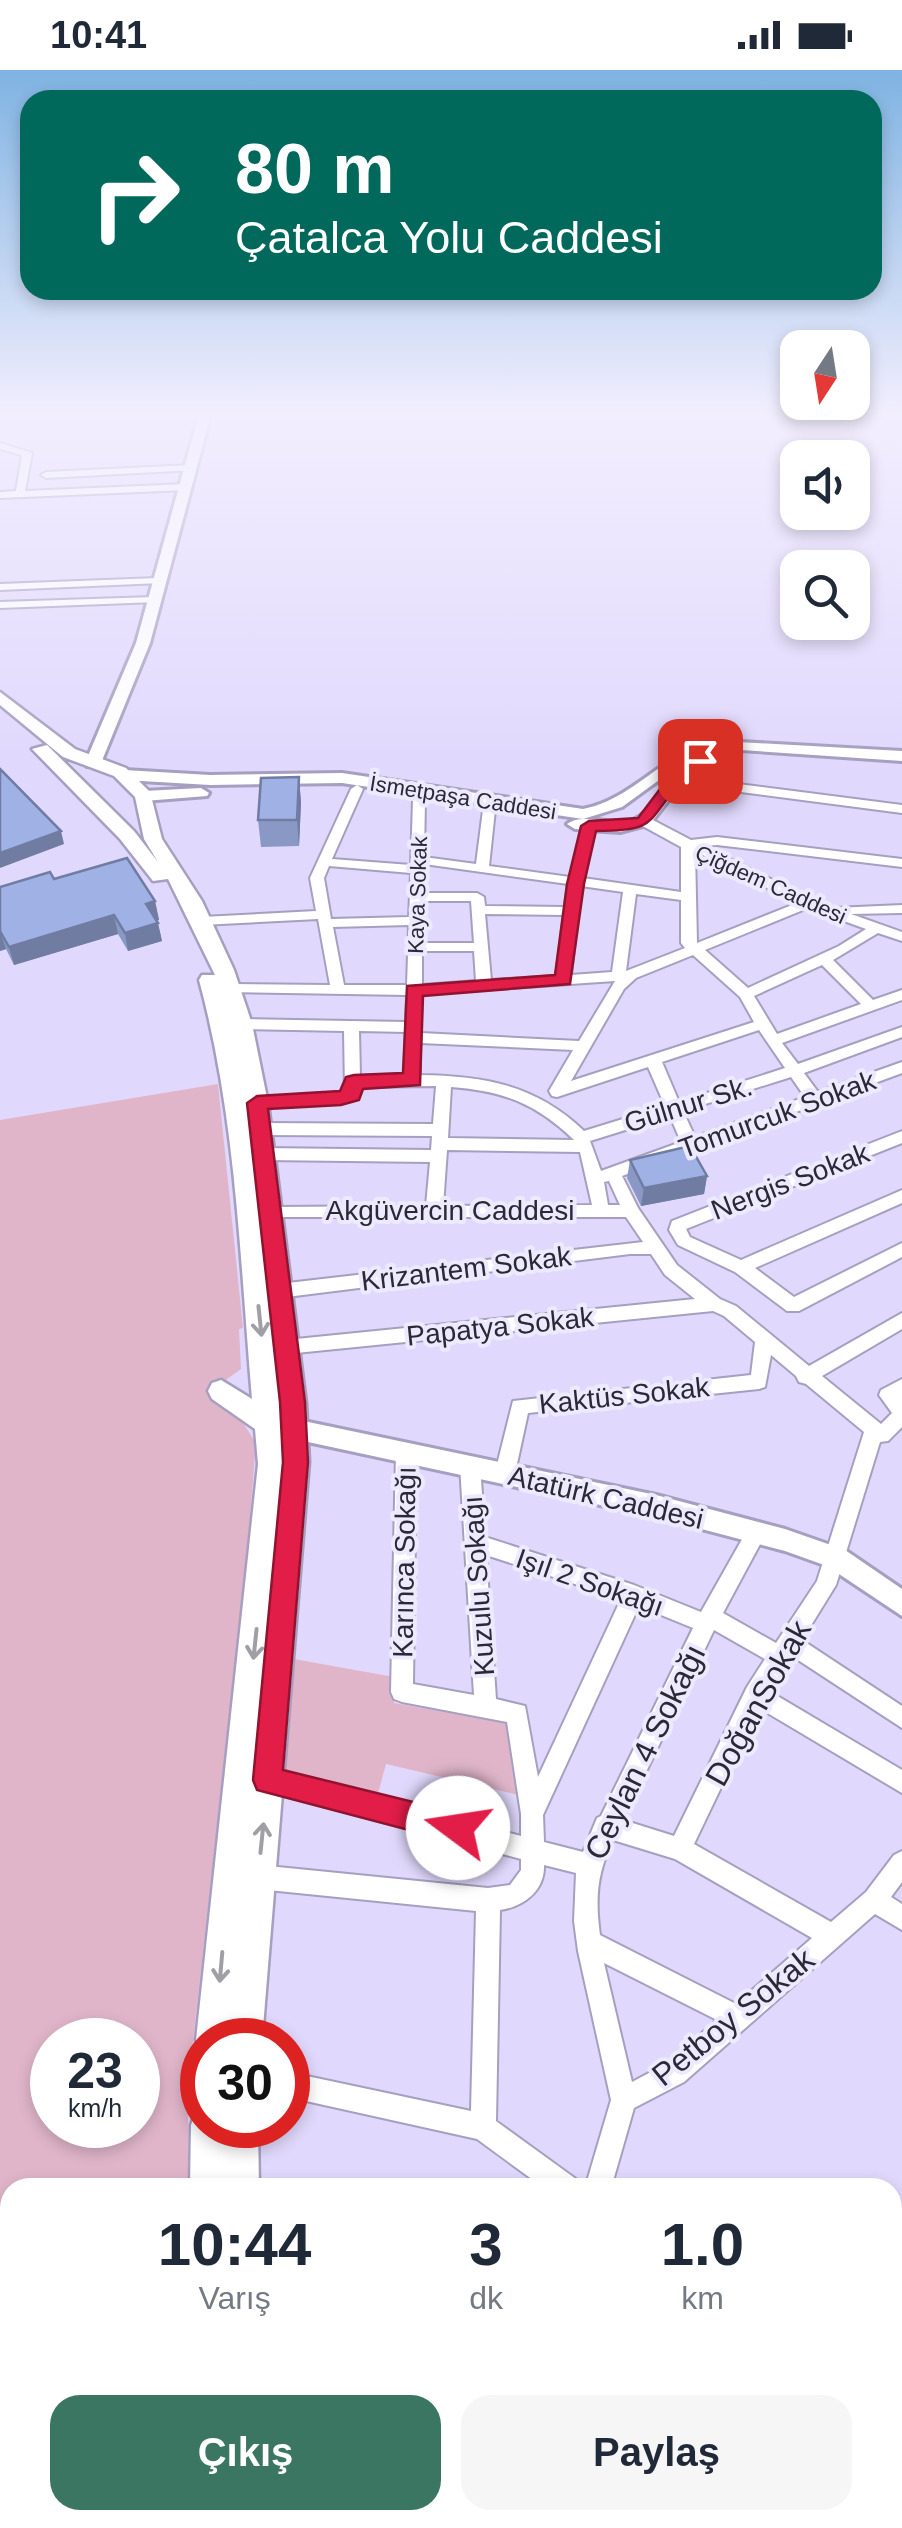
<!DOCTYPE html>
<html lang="tr">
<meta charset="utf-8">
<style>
body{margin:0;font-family:Helvetica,sans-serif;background:#f6f6f7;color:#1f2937;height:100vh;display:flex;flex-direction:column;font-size:38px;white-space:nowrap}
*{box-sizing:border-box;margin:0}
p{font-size:32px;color:#747a83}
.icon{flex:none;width:55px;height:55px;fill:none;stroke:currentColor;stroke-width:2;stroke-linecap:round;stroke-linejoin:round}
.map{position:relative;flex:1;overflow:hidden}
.panel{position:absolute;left:0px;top:2108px;width:902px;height:352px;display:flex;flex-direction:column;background:#fff;border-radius:30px 30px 0 0;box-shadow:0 5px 15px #0003}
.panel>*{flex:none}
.top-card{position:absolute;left:20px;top:20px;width:862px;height:210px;border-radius:30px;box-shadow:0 5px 15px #0003;background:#00695c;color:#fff;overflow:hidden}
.needle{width:65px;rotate:192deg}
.tools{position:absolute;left:780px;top:260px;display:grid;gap:20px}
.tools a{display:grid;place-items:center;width:90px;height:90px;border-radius:20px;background:#fff;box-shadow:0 5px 15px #0003;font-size:50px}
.speed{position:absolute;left:30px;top:1948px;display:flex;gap:20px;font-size:50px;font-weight:700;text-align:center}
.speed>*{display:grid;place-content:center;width:130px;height:130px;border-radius:50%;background:#fff;box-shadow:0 5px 15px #0003;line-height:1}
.speed small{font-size:25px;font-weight:400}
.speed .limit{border:15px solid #d22;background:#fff;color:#111}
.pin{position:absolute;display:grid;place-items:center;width:85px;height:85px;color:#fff;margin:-42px;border-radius:20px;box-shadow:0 5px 15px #0006}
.me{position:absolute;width:110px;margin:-55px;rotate:284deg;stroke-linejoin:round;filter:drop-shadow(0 0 8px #0008)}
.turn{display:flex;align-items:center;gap:35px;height:210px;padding:0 50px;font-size:45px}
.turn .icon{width:130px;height:130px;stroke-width:2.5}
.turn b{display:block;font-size:70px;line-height:85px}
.eta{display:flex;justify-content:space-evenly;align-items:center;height:170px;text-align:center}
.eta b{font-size:60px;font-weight:600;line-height:70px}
.cta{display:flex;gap:20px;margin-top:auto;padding:20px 50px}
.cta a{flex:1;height:115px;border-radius:30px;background:#3a7661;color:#fff;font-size:40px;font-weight:600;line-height:115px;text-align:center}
.cta a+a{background:#f6f6f7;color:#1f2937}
.status{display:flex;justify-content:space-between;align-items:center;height:70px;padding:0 50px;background:#fff;direction:ltr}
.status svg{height:28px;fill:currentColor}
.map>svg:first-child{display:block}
</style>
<div class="status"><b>10:41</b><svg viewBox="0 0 49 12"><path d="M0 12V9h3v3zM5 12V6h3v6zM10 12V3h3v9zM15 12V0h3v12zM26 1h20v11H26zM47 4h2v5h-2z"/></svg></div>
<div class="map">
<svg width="902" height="2458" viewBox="0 0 902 2458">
<rect width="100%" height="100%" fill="#e1d9fd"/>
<g fill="#e0b5ca" fill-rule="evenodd">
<path d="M218,1014L243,1258L239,1259L241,1299L223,1312L238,1345L256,1373L246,1496L188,2016V2117L10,2118V2450H209L210,2458H0V1050ZM52,1970H138V2055H52Z"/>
<polygon points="294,1589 394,1607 394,1633 511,1654 523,1726 386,1694 376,1731 282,1705"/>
</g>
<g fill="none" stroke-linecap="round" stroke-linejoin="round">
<g stroke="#a69fc0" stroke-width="4">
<g id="minor">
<polygon points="0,373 32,383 25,421 186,414 191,417 186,420 0,428 0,422 16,421 22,385 0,379"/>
<polygon points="191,395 194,396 194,400 46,408 41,405 46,402"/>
<polygon points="157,508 162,511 161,513 0,520 0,514"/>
<polygon points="153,527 157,528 157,532 0,538 0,532"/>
<polygon points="675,706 902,735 902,743 671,713 669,710"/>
<path d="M357,715L363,719L332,789L411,795L413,729L419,725L425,729L424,787L476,794L483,740L489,736L495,740L489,796L570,807L583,756L589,752L595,756L583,808L681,822V777L639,754V748H649L691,770L717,767L902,789V797L717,775L704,776L813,830L834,838L902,835V843L851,844L902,862V871L878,863L833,890L873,930L902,920V930L782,973L798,994L902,957V967L804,1003L818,1022L902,992V1003L622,1106L638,1138L677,1195L720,1229L736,1236L809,1296L902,1243V1259L822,1306L881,1354L892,1343L879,1325L881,1320L902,1309V1357L888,1371L880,1372L836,1515L802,1570L902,1636V1658L792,1586L769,1621L902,1700V1723L759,1638L694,1774L831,1852L866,1822L894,1785L902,1781V1812L891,1827L902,1834V1860L875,1844L684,2012L634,2038L611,2118H585L611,2030L578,1881L574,1851L576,1803L544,1795C545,1821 523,1837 500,1840L496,2051L576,2109L580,2118H544L477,2069L288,2027V2002L471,2041L476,1841L258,1819L250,1815L246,1807L250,1799L258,1795L488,1818L510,1815L521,1800V1789L267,1721L259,1718L256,1710L259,1702L267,1699L521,1766V1744L507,1652L402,1632L394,1629L391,1622L396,1382L399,1376L406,1374L413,1376L416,1382L413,1614L474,1625L460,1395L463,1389L470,1387L477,1389L480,1395L485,1467L634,1515L701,1542L749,1457L756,1454L763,1457L766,1463L723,1543L776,1573L817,1511L864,1362L806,1314L799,1312L796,1306L771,1285L765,1317L759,1319L528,1343L515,1403L512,1409L505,1411L498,1409L495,1403L513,1331L751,1305L755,1272L724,1246L713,1241L286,1284L280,1282L277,1277L280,1272L286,1270L695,1229L665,1205L651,1184H630L279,1228L273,1226L270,1221L273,1216L279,1214L643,1172L626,1147H264L262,1143L270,1137L426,1136L430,1092L263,1090L255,1084L263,1078L431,1080L432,1066L260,1065L252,1059L260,1053L433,1054L436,1016L360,1017L357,1029L341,1033L251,1037L249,1033L257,1028L345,1022L344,961L241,959L234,954L241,949L406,952L407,925L226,922L224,919L231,914L330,915L318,849L202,855L195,851L202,847L316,841L310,808L351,719ZM695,781L797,833L697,873ZM424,794L568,814L565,837L485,836L484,827L477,823H423ZM329,796L411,803L409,847L331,849L324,808ZM581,816L623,822L612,902L571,905ZM636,824L681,830V873L685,878L626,901ZM423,831H471L474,873H422ZM808,838L866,859L839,876L748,918L705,880ZM485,844L564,845L556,906L491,910ZM409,855L407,915H344L333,857ZM422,881H474L476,911L422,915ZM693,885L740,927L754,952L571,1011L624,919L636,908ZM822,895L861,934L777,964L754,926ZM615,911L579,971L421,963V924ZM759,960L785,998L679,1032L662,992ZM359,961L406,962L404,1005L360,1006ZM420,973L573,980L549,1021L552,1026L557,1027L648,997L665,1036L584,1061C536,1015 485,1006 420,1005ZM791,1007L805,1027L695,1067L683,1041ZM451,1017C503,1021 536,1033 574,1070L448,1068ZM670,1046L681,1072L601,1101L590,1071ZM447,1080L580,1082L592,1135L443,1136ZM609,1111L620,1135H608L604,1112ZM486,1485L621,1529L538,1707L525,1636L496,1629ZM639,1536L693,1558L601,1746L597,1748L583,1782L544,1772L543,1745ZM714,1560L765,1589L747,1617L674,1766L623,1750ZM613,1770L675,1789L812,1868L736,1934L600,1865C595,1828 597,1803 613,1770ZM604,1893L717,1950L666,1994L632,2012Z"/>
<polygon points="902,1061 902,1073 686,1159 690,1167 741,1190 902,1120 902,1133 755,1198 794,1227 902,1173 902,1187 799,1241 787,1241 735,1202 678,1175 669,1160 672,1151"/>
<polygon points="892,2306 902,2310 902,2340 892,2336"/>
<polygon points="256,2450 390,2450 393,2458 260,2458"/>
<polygon points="617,2450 647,2450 648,2458 618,2458"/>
</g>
</g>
<g stroke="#a69fc0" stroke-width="6">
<g id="major">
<polygon points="199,344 211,344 150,573 101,693 87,696 85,693 136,573"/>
<path d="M721,671L902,681V691L741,680L712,682L677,697L622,737L583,749L342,713L210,715L124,710L116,705L124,700L210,705L342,703L583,739C636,729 665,678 721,671Z"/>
<path d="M695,688L703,693L685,709L650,754L620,762L575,759L567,754C586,740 618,761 639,747C662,732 667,699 695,688Z"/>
<polygon points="201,718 209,723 207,726 144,731 136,726 144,721"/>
<polygon points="294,1349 656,1425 785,1459 845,1480 902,1519 902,1546 827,1496 785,1481 656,1447 294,1369 285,1366 282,1359 285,1352"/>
</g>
</g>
<g stroke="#a69fc0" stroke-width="5">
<g id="highway">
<path d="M0,622L75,679L126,698L150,722L162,769L202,831L234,900L252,954L268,1033L306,1333L309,1392L262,1970H202V1983L196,1970L258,1394L255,1359L212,1329L208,1321L212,1313L221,1310L252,1329C240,1189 236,1046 199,910L202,905H215L168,809L153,811L120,769L32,679L47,675L134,761L158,792L144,769L135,727L114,706L63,687L0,635Z"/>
<polygon points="202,2039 202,2055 258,2055 259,2118 190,2118 191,2055 196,2042"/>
<polygon points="216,2450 291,2450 293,2458 217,2458"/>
</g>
</g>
<use href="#minor" fill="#fff" fill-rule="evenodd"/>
<use href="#major" fill="#fff" fill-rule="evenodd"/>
<use href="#highway" fill="#fff" fill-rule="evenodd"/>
</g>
<g fill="#8a98c6">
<polygon points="299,707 301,733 299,776 261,777 258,750"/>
<polygon points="54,809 155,831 159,850 157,850 162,871 128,881 118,864 14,895 6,879 0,881 0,817"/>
<polygon points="630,1090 707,1106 704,1124 641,1136 627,1108"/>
</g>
<g fill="#707ca1">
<polygon points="299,707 301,733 299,776 297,750"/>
<polygon points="61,761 64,774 0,798 0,783"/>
<polygon points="155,831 159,850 150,852 146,834"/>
<polygon points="114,845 118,864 14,895 9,877"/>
<polygon points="158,853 162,871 128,881 125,863"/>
<polygon points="0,861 6,879 0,881"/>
<polygon points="707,1106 704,1124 641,1136 644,1118"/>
</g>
<g fill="#a0b1e6" stroke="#707ca1" stroke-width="2.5">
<polygon points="0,699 61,761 0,783"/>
<polygon points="299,707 297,750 258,750 261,708"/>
<polygon points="127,788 155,831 146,834 158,853 125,863 114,845 9,877 0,861 0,817 50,802 54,809"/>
<polygon points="690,1076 707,1106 644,1118 630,1090"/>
</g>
<defs><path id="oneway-shaft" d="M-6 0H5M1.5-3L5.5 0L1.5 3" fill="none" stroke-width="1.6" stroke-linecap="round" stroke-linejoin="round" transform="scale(2.5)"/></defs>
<g stroke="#a09fa5">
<use href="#oneway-shaft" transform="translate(260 1251) rotate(84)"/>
<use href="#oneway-shaft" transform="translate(255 1574) rotate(96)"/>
<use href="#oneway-shaft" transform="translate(262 1768) rotate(-84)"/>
<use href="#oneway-shaft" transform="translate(221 1897) rotate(95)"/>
</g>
<linearGradient id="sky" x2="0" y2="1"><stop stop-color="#7fb3e2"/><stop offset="0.5" stop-color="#f2eefe"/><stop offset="1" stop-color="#f2eefe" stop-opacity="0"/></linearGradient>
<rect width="902" height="688" fill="url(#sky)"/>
<path fill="#e11d48" stroke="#92132f" stroke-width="2.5" d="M695,688L708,691C701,699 690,704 682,711C645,752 659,761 596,761L584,814L570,914L423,926L420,1015L363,1019L359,1030L341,1035L268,1039L305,1332L308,1392L283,1700L458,1743L468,1747L472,1758L468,1768L458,1773L257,1720L253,1710L283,1392L280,1332L247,1033L257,1026L340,1021L346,1007L354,1005L403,1003L407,916L555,905L567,814L581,756L589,751L638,748L673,702Z"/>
<g text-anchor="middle" stroke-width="8" stroke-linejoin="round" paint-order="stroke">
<g font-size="22" fill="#2c2937" stroke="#ede9fe">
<text transform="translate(463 727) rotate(9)" y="8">İsmetpaşa Caddesi</text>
<text transform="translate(771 814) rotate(24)" y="8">Çiğdem Caddesi</text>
<text transform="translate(417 825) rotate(-88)" y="8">Kaya Sokak</text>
</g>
<g font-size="28" fill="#2c2937" stroke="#ede9fe">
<text transform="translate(688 1034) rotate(-17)" y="10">Gülnur Sk.</text>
<text transform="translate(777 1044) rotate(-20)" y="10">Tomurcuk Sokak</text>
<text transform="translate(790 1111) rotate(-21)" y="10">Nergis Sokak</text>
<text x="450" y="1150">Akgüvercin Caddesi</text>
<text transform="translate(466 1198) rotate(-7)" y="10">Krizantem Sokak</text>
<text transform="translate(500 1256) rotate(-6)" y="10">Papatya Sokak</text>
<text transform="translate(624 1325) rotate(-6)" y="10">Kaktüs Sokak</text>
<text transform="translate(606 1427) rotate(13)" y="10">Atatürk Caddesi</text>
<text transform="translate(404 1492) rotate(-89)" y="10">Karınca Sokağı</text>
<text transform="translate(590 1512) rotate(19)" y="10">Işıl 2 Sokağı</text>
<text transform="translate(478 1516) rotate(-94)" y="10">Kuzulu Sokağı</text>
</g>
<g font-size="32" fill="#2c2937" stroke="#ede9fe">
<text transform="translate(758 1633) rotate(-61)" y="11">DoğanSokak</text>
<text transform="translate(645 1682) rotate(-64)" y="11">Ceylan 4 Sokağı</text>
<text transform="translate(733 1947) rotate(-39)" y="11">Petboy Sokak</text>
</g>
</g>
</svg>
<div class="tools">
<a><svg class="needle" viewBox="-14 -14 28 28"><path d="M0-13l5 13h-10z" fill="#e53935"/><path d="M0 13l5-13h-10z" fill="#747a83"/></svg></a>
<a><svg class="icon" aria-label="sound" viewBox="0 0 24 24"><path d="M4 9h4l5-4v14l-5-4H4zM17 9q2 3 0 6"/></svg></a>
<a><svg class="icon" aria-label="search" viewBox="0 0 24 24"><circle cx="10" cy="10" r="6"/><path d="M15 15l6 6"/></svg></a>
</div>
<div class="speed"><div>23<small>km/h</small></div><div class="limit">30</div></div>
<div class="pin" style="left:700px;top:691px;background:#d93025"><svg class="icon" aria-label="arrive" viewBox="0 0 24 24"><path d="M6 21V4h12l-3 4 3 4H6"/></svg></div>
<svg class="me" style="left:458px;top:1758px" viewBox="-20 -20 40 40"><circle r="19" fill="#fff"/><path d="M0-13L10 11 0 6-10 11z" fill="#e11d48"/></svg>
<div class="top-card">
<div class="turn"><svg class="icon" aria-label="right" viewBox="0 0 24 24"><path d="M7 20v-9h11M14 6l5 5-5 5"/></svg><div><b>80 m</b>Çatalca Yolu Caddesi</div></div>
</div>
<section class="panel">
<div class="eta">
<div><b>10:44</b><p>Varış</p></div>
<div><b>3</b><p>dk</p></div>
<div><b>1.0</b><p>km</p></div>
</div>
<div class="cta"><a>Çıkış</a><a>Paylaş</a></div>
</section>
</div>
